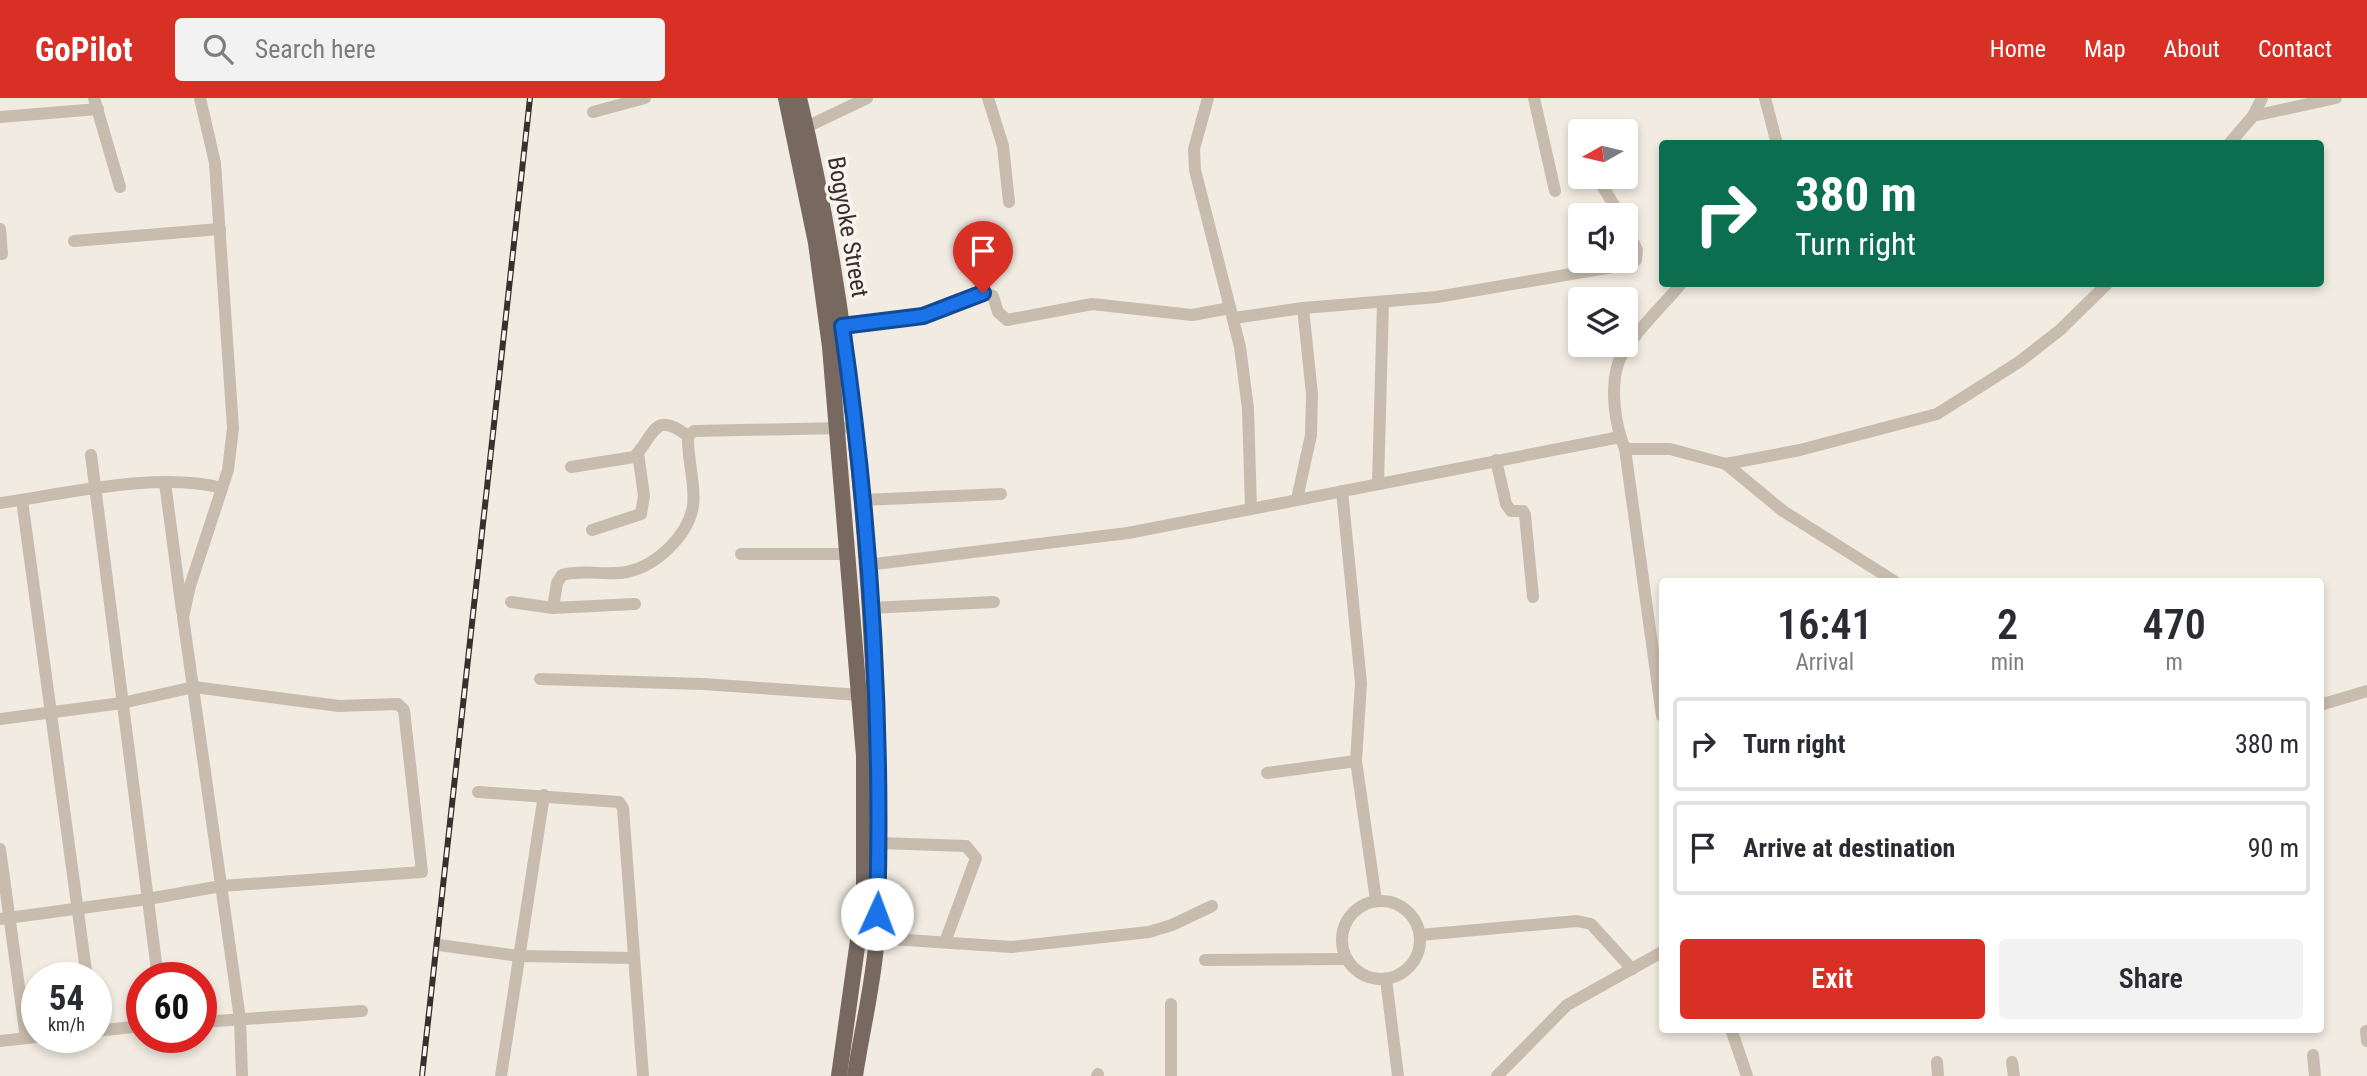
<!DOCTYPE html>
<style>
body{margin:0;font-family:"Roboto Condensed",sans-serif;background:#f2f2f3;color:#2b2b33;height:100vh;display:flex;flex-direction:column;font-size:26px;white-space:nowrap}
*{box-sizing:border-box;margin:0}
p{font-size:23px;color:#7c7c81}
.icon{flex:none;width:38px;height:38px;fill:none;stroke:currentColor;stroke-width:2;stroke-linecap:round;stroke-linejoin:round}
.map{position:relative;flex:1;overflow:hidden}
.sheet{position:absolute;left:1659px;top:480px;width:665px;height:455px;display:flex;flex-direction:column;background:#fff;border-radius:7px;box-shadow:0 4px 10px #0003}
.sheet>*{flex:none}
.guide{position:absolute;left:1659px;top:42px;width:665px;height:147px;border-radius:7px;box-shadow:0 4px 10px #0003;background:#0b6e4f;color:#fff;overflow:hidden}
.needle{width:46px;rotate:262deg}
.fabs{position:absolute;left:1568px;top:21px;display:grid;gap:14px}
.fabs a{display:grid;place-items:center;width:70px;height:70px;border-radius:7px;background:#fff;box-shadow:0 4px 10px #0003;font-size:35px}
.speed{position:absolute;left:21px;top:864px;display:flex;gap:14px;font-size:35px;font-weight:700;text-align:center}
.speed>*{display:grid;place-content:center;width:91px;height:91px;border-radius:50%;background:#fff;box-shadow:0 4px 10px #0003;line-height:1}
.speed small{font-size:18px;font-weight:400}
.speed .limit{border:10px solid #d22;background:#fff;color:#111}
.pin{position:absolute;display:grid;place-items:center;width:60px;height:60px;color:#fff;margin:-72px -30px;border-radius:50% 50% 50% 0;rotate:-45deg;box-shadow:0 0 7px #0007}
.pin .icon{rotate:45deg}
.me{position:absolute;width:77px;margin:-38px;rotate:2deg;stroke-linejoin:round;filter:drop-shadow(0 0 5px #0008)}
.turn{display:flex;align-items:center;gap:24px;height:147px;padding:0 21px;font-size:32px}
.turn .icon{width:91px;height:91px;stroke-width:2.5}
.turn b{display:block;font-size:49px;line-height:60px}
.eta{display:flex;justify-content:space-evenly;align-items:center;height:119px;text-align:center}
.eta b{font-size:42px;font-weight:600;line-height:49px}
.action{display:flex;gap:14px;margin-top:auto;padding:14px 21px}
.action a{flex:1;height:80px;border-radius:7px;background:#d93025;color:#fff;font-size:28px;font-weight:600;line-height:80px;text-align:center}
.action a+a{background:#f2f2f3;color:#2b2b33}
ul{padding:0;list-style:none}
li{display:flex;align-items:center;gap:21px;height:94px;margin:0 14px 10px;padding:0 7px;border:4px solid #e1e1e2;border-radius:7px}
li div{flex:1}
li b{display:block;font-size:26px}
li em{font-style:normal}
header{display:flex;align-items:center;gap:42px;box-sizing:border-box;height:98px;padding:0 35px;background:#d93025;color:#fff}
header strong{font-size:33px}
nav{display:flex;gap:38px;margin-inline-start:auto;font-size:24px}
.search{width:490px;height:63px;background:#f2f2f3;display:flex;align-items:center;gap:18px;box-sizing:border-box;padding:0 24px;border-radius:7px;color:#7c7c81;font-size:26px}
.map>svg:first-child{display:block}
</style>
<header>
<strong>GoPilot</strong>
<div class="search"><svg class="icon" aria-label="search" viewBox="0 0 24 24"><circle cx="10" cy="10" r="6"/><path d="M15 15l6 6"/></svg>Search here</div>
<nav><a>Home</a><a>Map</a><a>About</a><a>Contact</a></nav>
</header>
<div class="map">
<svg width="2367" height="978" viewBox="0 0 2367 978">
<rect width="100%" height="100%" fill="#f1ebe1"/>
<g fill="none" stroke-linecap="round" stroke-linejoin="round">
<g stroke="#c8bcae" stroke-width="12">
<polyline points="94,0 120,89"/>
<polyline points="200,0 215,65 233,330 228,372 190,488 183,519 240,921 242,978"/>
<polyline points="988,0 1003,48 1009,104"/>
<polyline points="1208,0 1194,51 1195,72 1240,249 1248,311 1251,411"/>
<polyline points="1534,0 1555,93"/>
<polyline points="1765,0 1777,46"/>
<polyline points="593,14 645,0"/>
<polyline points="2253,18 2336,0"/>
<polyline points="0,19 98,11"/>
<polyline points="798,33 867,0"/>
<polyline points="2229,46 2253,18 2262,0"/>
<polyline points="1597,79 1620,117"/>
<polyline points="0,131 2,156"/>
<polyline points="74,143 220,131"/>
<polyline points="1234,220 1303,210 1437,199 1630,166 1636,162 1637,152 1626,130"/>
<polyline points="842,228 923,218 983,195 993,198 998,214 1007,222 1092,206 1192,217 1230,210"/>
<polyline points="1625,351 1670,351 1726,366 1800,352 1937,316 2019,264 2060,232 2107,186"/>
<polyline points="91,357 158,880"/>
<polyline points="1496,362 1506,406 1511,413 1523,413 1525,417 1533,499"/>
<polyline points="1726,366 1783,413 1894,483"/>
<path d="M571,369L634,359C655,338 653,311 688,338"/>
<polyline points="165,385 182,513"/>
<polyline points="1378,385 1383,204"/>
<polyline points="1342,393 1361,585 1356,663"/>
<polyline points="1297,401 1311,337 1312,296 1303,210"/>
<polyline points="22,402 87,880"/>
<polyline points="862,402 1001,396"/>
<path d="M0,405C65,396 159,373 222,390"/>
<polyline points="592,432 641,416 644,398 638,355"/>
<polyline points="741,456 849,456"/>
<polyline points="867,467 1128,435 1620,339"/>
<polyline points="511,504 553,510 635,506"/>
<path d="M553,510L557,485L562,477C583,471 606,478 627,474C656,468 688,438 693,408C696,386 687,361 688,338L694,333L844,330"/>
<polyline points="869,510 994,504"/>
<polyline points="540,581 703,586 860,597"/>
<polyline points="2320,607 2367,593"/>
<path d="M1662,618L1625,351C1615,327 1610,291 1618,266C1624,245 1666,204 1681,186"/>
<polyline points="0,621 122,605 194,589 339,608 398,606 404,612 422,774 221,788 148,801 0,821"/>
<polyline points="1267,675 1356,663 1376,802"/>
<polyline points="478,694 619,704 623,710 643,978"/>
<polyline points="880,745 966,748 976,760 945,844"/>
<polyline points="0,751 26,940"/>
<circle cx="1381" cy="842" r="39"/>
<polyline points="1420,837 1577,823 1591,826 1632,871"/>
<polyline points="876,840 1012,849 1039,846 1149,834 1172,827 1212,808"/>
<polyline points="439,847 519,858 632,860"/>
<polyline points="1205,862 1347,861"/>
<polyline points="1386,881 1398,978"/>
<polyline points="1171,906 1171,978"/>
<polyline points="201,924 362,913"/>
<polyline points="1731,931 1747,978"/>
<polyline points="96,933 142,928"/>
<polyline points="2366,933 2367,943"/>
<polyline points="0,943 37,939"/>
<polyline points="2313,957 2315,978"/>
<polyline points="1937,964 1938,978"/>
<polyline points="2012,964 2014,978"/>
<polyline points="501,978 544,697"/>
<polyline points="1097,978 1098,976"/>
<polyline points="1497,978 1567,907 1662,854"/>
</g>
<g stroke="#77695f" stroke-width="16">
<polyline points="786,0 816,145 830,249 864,658 864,799 839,978"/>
<path d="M799,0C840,169 859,340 870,514C876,621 883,729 877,837C874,884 862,931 855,978"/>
</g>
<g stroke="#37302b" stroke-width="6">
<polyline id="rail" points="422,978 530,0"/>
</g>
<use href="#rail" stroke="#f9f4ed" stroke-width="3.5" stroke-dasharray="10" stroke-linecap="butt"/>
</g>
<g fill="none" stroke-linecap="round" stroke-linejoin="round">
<g stroke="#114b97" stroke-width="18">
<path id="route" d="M877,816C883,620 870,422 842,228L923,218L983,195"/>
</g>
<use href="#route" stroke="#1a73e8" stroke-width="12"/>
</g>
<g text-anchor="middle" stroke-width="7" stroke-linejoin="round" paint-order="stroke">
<g font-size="24" fill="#37302b" stroke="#f9f4ed">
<text transform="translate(848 129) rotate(80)" y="8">Bogyoke Street</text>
</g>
</g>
</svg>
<div class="fabs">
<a><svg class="needle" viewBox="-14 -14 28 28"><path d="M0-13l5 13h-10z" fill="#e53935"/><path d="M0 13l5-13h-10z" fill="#7c7c81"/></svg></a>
<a><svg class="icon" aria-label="sound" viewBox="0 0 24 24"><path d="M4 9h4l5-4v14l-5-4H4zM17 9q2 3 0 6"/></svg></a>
<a><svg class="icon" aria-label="layers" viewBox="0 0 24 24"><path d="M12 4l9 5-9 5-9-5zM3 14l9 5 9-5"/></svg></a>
</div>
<div class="speed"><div>54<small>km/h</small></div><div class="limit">60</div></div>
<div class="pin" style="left:983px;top:195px;background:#d93025"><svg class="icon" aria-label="arrive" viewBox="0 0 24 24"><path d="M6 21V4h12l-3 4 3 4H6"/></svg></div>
<svg class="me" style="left:877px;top:816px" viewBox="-20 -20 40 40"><circle r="19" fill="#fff"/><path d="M0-13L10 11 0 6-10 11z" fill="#1a73e8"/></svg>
<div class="guide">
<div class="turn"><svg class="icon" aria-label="right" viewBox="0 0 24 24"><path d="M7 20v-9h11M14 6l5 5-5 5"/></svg><div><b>380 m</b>Turn right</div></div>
</div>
<section class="sheet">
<div class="eta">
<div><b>16:41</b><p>Arrival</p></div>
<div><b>2</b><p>min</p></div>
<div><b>470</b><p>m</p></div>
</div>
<ul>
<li><svg class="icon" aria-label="right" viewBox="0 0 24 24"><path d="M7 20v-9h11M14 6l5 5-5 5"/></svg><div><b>Turn right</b></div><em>380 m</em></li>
<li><svg class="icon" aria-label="arrive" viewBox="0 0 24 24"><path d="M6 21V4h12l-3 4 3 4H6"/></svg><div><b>Arrive at destination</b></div><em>90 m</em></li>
</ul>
<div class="action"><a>Exit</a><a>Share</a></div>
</section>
</div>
